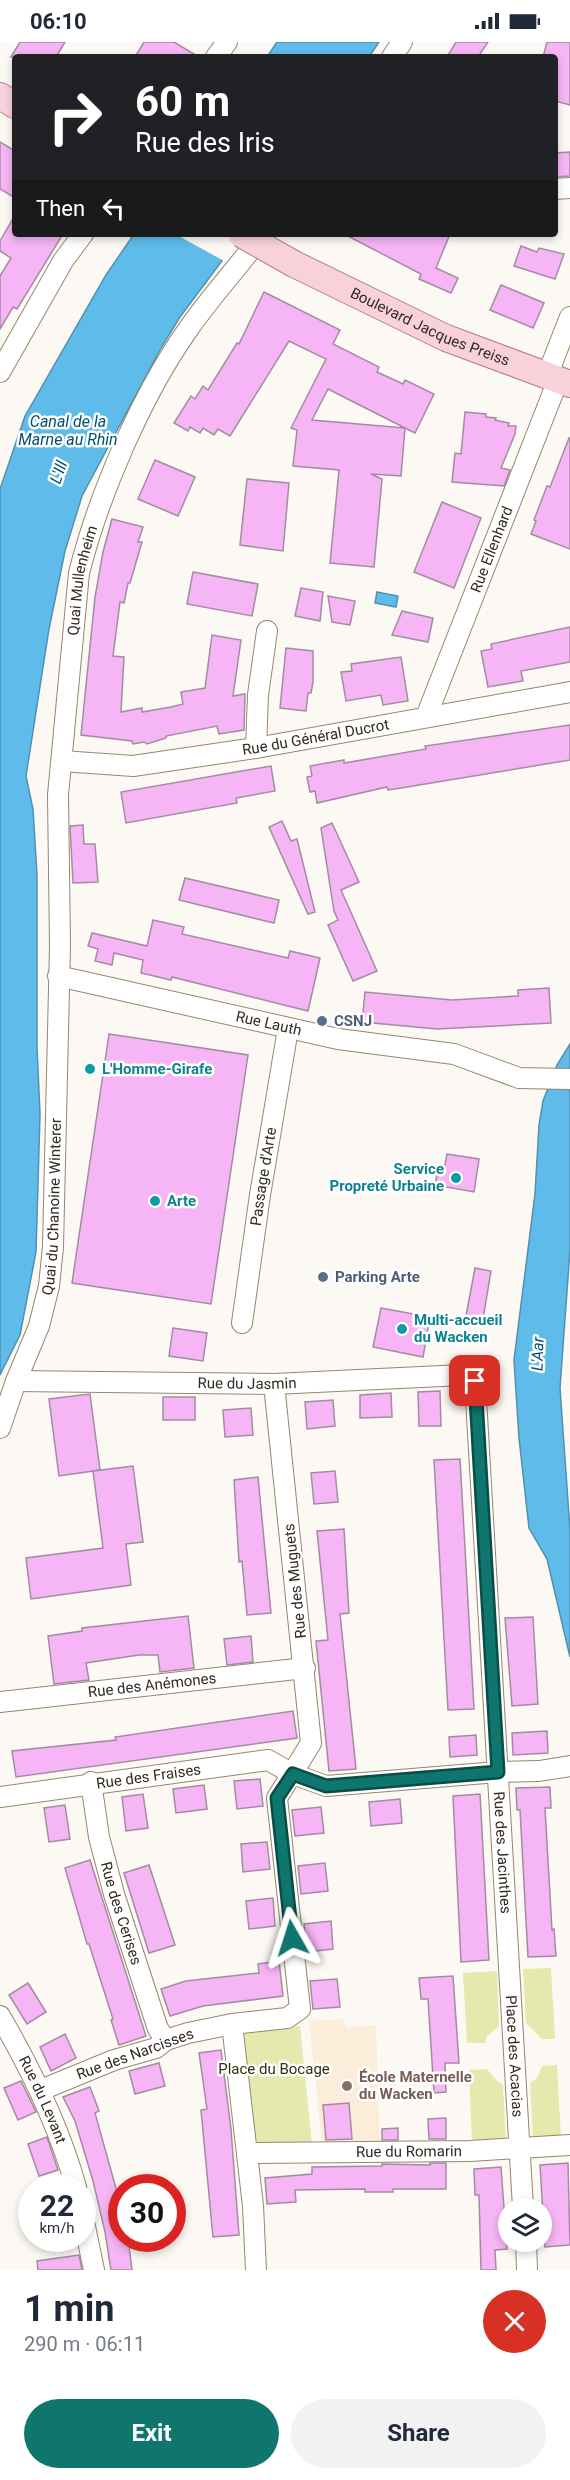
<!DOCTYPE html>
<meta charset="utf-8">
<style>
body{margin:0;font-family:Roboto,sans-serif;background:#f2f2f3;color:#1f2937;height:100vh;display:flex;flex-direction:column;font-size:22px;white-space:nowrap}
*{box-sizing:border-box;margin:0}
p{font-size:20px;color:#747a83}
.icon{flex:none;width:33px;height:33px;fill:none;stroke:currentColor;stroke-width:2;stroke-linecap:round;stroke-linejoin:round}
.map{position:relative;height:2228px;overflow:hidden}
.side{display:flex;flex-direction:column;background:#fff;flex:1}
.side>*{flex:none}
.top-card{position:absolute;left:12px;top:12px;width:546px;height:183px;border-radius:6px;box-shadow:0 3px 9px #0003;background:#202124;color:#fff;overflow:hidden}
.buttons{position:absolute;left:498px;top:2156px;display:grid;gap:12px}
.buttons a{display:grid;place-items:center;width:54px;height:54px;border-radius:50%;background:#fff;box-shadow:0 3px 9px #0003;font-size:30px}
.speed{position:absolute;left:18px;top:2132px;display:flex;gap:12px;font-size:30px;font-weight:700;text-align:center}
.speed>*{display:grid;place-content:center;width:78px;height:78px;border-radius:50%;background:#fff;box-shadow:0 3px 9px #0003;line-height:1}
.speed small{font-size:15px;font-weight:400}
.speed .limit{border:9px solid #d22;background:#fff;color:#111}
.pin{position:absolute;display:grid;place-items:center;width:51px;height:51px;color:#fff;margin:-26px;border-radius:12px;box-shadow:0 3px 9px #0006}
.me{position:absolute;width:66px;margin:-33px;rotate:354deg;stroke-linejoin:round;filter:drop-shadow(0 0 4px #0008)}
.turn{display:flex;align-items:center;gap:21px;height:126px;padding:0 24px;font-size:27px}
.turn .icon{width:78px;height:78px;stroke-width:2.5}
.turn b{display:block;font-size:42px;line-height:51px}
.then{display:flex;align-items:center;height:57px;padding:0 24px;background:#0003;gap:12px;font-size:22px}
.round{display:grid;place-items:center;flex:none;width:63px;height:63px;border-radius:32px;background:#f2f2f3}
.overview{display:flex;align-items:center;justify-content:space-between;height:102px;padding:0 24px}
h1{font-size:36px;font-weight:700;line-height:45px}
.button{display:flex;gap:12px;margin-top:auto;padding:12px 24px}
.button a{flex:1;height:69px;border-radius:36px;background:#0f766e;color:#fff;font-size:24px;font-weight:700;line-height:69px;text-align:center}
.button a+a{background:#f2f2f3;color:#1f2937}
.status{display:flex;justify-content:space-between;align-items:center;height:42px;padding:0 30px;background:#fff;direction:ltr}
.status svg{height:16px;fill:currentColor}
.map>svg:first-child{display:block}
</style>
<div class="status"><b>06:10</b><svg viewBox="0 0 49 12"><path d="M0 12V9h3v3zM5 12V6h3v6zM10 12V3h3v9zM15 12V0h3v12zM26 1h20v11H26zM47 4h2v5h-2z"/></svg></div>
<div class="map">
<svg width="570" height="2228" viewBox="0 0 570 2228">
<rect width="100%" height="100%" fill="#fcf8f3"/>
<polygon fill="#fbedd9" points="343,1977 346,1986 376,1983 380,2102 322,2102 309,1979"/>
<g fill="#e4eaad">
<polygon points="551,1926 555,1997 542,1997 526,1981 523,1927"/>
<polygon points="497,1929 499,1984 487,1994 485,2001 467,2001 463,1931"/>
<polygon points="300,1984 312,2102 251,2103 240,1989"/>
<polygon points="557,2023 561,2095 533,2097 530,2041 537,2036 542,2024"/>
<polygon points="487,2027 497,2039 503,2043 506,2098 472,2100 469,2028"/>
</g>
<g fill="#5fbcea" stroke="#5290ae" stroke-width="1.5">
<polygon points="277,0 379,0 369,15 267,15"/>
<polygon points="134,192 242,192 180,275 161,306 82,454 65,509 49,587 26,734 33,767 37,833 37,1005 40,1072 36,1210 20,1293 0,1333 0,447 25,374 106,233"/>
<polygon points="377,550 398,554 396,565 375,561"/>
<polygon points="570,1002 570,1208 560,1346 570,1488 570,1615 547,1517 529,1486 519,1396 514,1318 535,1152 539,1083 543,1059 557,1023"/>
</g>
<polygon fill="#fcf8f3" points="175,192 245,192 224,219"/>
<g fill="#f6b5f4" stroke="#a38ca2" stroke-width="1.5" fill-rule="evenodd">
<polygon points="20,0 65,0 56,15 11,15"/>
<polygon points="144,0 174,0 199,15 135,15"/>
<polygon points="456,0 488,0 478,15 447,15"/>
<polygon points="547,0 570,0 570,63 555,59 555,15 543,15"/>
<polygon points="0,100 15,109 15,156 0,147"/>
<polygon points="570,110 570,134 555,135 555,111"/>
<polygon points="15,173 15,192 63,192 17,267 13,265 0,287 0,234 11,216 0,209 0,199"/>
<polygon points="344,192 450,192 436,226 458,236 451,251 419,237 421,232"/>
<polygon points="521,204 537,210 539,206 564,212 555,237 514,224"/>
<polygon points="501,243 544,261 533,286 490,268"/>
<path d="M264,250L340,288L333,302L379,325L377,330L403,342L405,338L434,352L415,391L405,386L401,434L371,432L382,437L374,525L330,521L339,428L293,424L297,388L291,386L326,317L289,299L230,394L218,387L214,393L203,386L200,391L190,385L188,389L174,381L191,354L195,357L203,344L208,348L237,301L239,302ZM328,347L405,386L312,378Z"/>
<polygon points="465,370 486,372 486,375 496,376 495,378 509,381 508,384 516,384 515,392 501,426 510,428 504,444 452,440 455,411 461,412"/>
<polygon points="569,396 570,396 570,507 531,492 536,479 534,478 547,444 550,445"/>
<polygon points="155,418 195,435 178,474 138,457"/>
<polygon points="247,437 289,441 283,509 240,503"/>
<polygon points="442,460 481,476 454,546 414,530"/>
<polygon points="112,477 143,485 138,500 142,500 130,541 128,541 124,561 120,560 113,614 124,615 121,670 142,666 142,670 171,665 183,662 181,650 205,646 212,593 241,598 233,654 245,652 244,688 219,692 217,684 166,694 166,696 147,702 144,700 133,702 132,699 81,693 95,555 103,510"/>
<polygon points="193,530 258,542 252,574 187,562"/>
<polygon points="301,546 323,550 320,579 295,574"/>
<polygon points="328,554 355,559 350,583 332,580"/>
<polygon points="402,569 433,576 428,600 392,593"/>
<polygon points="570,585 570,620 521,629 523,639 488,645 481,609 492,607 491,602"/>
<polygon points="286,606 313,609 313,640 311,651 308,651 306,669 280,666"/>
<polygon points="401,615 408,659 383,663 381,653 346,659 341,630 352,629 351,622"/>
<polygon points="570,683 570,718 401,746 388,748 387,745 317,761 315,749 310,750 307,735 312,734 310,724 344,718 344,721 426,707 425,704"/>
<polygon points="271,724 275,749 236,756 237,761 126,781 121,750"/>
<polygon points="282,779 291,799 297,797 315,870 308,872 269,785"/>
<polygon points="332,781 359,840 341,848 377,929 353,939 328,883 338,878 334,869 321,786"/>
<polygon points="83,783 84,802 95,802 98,840 73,841 70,784"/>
<polygon points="185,836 279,858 274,881 179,858"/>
<polygon points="153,878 184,885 182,892 288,916 290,909 320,916 308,969 172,935 171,938 141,931 143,918 114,911 112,923 95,919 98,907 88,904 92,891 147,904"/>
<polygon points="549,946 551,981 437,987 362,980 365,950 452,958 518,954 518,948"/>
<polygon points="109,992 248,1013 211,1262 72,1241"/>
<polygon points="447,1112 479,1117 474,1150 435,1143 438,1127 444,1128"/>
<polygon points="475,1226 491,1229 483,1277 466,1274"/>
<polygon points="381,1266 430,1275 423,1315 373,1305"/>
<polygon points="173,1286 207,1291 203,1319 169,1314"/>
<polygon points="440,1349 441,1384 419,1384 418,1350"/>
<polygon points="391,1351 392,1375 360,1376 360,1353"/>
<polygon points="90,1352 100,1428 59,1434 49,1357"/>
<rect x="163" y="1355" width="32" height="23"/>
<polygon points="333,1358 335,1384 307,1387 305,1360"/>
<polygon points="251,1366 253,1393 225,1395 223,1368"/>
<polygon points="460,1417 474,1667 448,1668 434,1418"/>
<polygon points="133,1424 143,1500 126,1502 131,1543 31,1557 26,1516 103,1506 93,1429"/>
<polygon points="335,1429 338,1460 314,1462 311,1431"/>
<polygon points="258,1435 271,1571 247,1573 242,1519 239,1520 234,1438"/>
<polygon points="344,1487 349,1571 340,1572 356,1727 329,1729 316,1599 328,1598 317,1489"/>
<polygon points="188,1574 194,1626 160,1630 158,1613 139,1613 86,1621 89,1638 54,1642 48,1594 82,1589 82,1586"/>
<polygon points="533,1575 538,1662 512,1664 505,1576"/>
<polygon points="251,1594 253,1620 227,1623 224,1597"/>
<polygon points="293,1669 297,1696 16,1735 12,1709 116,1698 115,1695"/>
<polygon points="547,1689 548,1711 513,1713 512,1691"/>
<polygon points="476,1693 477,1713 450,1715 449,1695"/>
<polygon points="260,1737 263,1764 237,1767 234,1739"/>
<polygon points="204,1743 207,1767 176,1771 173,1747"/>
<polygon points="550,1745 551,1766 545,1766 552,1888 554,1887 556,1914 528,1915 520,1768 517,1768 516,1746"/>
<polygon points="143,1752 148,1786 126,1789 122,1755"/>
<polygon points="480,1752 489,1918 461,1920 453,1754"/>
<polygon points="400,1757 402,1781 371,1784 369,1760"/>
<polygon points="65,1763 70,1797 49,1800 44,1766"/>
<polygon points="321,1765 324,1791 295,1794 292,1768"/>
<polygon points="267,1800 270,1827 243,1830 241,1802"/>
<polygon points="90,1818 146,1994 119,2003 111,1978 113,1977 89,1902 87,1902 65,1826"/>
<polygon points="325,1821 328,1849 301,1852 298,1824"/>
<polygon points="149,1823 175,1903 149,1911 124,1831"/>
<polygon points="273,1856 275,1884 249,1887 246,1859"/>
<polygon points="331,1879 333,1907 307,1910 304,1882"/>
<polygon points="279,1919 283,1954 203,1964 170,1974 161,1947 186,1939 259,1931 258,1922"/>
<polygon points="453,1934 459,2021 445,2021 446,2050 434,2051 428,1957 421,1957 419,1936"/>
<polygon points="337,1937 340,1965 313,1967 310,1939"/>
<polygon points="28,1941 46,1970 27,1982 9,1953"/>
<polygon points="65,1992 76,2016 51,2029 40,2005"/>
<polygon points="221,2008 231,2087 239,2193 213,2195 201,2068 207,2067 199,2011"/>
<polygon points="159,2021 165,2044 135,2052 129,2029"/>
<polygon points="21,2039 36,2070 18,2078 4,2046"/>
<polygon points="90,2045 99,2069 95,2071 122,2168 122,2196 128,2196 132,2228 111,2228 105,2190 93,2139 75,2079 63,2055"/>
<polygon points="349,2061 352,2097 326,2098 323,2063"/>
<polygon points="446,2076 446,2097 429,2097 428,2077"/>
<polygon points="398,2086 398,2098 382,2098 382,2087"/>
<polygon points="47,2095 58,2128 39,2134 28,2102"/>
<polygon points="430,2121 446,2121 446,2147 393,2147 393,2150 365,2150 365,2147 295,2148 296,2160 267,2162 265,2136 312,2132 312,2125 382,2124 382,2122 430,2123"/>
<polygon points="568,2121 570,2203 545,2205 540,2123"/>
<polygon points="501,2125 507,2207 495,2208 496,2228 481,2228 479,2153 475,2153 474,2127"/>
<polygon points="79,2213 82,2228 38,2228 37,2219"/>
</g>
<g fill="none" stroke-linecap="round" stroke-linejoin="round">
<g stroke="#97866e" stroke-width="22">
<g id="minor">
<polyline points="216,15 227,0"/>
<polyline points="392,15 402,0"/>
<polyline points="555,147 570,146"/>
<polyline points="0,330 63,219 83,192"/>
<polyline points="547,334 570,275"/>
<path id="s1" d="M426,675L558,338"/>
<polyline points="256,706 258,653 267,589"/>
<path id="s2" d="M62,719L133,724L256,706L570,650"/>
<path id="s3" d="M58,934L338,997L454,1012L519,1036L570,1037"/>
<path id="s4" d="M242,1281L260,1153L288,987"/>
<path id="s5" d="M16,1339L274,1342L463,1333L475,1339L523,2166"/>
<path id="s6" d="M0,1386L16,1339L39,1284L49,1244L53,1205L60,904L58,753L79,531C99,452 142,352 189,286C212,253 239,224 263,192"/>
<path id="s7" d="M0,1660L305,1626"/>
<path id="s8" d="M91,1740L99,1795L114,1852L158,1987L166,1998"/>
<path id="s9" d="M0,1755L268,1718L293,1732L326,1744L498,1730L539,1729L570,1724"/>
<path id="s10" d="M0,1974C32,2029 59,2084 76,2145"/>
<polyline points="232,1982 253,2164 256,2228"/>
<polyline points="41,2048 114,2018 156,2006 166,1998 188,1991 232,1982 287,1976 300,1967 277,1756 311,1701 274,1342"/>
<path id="s11" d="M247,2111L470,2109L570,2103"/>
<polyline points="82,2170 94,2228"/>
<polyline points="526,2199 527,2228"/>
</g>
</g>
<g stroke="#b0838a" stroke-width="28">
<g id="major">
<polyline points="0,54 15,63"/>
<path id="s12" d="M294,222L446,296L570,342"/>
</g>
</g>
<use href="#minor" stroke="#fff" stroke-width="20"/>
<use href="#major" stroke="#f8d1da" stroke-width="26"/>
<g stroke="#b0838a" stroke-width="28" stroke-linecap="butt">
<polyline id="major-bridge" points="241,192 294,222"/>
</g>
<use href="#major-bridge" stroke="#f8d1da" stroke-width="26"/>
</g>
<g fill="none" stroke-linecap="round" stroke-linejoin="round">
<g stroke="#0a4d48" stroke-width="15">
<polyline id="route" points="292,1896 277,1756 293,1732 326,1744 498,1730 475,1339"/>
</g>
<use href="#route" stroke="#0f766e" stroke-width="10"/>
</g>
<g fill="#5c6f8a" stroke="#fff" stroke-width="2">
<circle cx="322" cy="979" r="6"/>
<circle cx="323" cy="1235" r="6"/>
</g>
<g fill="#0f9aa8" stroke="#fff" stroke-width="2">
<circle cx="90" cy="1027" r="6"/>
<circle cx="456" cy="1136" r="6"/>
<circle cx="155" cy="1159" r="6"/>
<circle cx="402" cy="1287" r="6"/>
</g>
<circle fill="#8d6e63" stroke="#fff" stroke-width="2" cx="347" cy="2044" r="6"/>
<g text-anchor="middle" stroke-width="5" stroke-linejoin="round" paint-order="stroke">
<g font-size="15" fill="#332b21" stroke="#fff">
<text dy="5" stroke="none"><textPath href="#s12" startOffset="150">Boulevard Jacques Preiss</textPath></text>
<text dy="5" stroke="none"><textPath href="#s1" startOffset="180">Rue Ellenhard</textPath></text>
<text dy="5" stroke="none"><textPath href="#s6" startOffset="858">Quai Mullenheim</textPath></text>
<text dy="5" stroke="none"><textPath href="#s2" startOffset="256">Rue du Général Ducrot</textPath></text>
<text dy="5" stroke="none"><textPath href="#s3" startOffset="216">Rue Lauth</textPath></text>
<text dy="5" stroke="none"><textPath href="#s4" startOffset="148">Passage d'Arte</textPath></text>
<text dy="5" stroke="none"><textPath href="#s6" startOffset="230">Quai du Chanoine Winterer</textPath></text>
<text dy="5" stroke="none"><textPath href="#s5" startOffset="231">Rue du Jasmin</textPath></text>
<text transform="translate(295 1539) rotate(-96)" y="5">Rue des Muguets</text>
<text dy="5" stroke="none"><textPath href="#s7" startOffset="153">Rue des Anémones</textPath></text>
<text dy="5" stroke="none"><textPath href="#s9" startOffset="150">Rue des Fraises</textPath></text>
<text dy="5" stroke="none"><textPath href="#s5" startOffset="933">Rue des Jacinthes</textPath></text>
<text dy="5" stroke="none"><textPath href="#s8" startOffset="135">Rue des Cerises</textPath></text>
<text transform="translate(135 2012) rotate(-20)" y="5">Rue des Narcisses</text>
<text dy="5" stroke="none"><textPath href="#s5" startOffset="1137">Place des Acacias</textPath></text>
<text dy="5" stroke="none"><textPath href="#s10" startOffset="94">Rue du Levant</textPath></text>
<text dy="5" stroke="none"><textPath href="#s11" startOffset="162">Rue du Romarin</textPath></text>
</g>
<g font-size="15" font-weight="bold" fill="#4e5e75" stroke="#fff" text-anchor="start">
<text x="334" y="984">CSNJ</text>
<text x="335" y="1240">Parking Arte</text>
</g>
<g font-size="15" font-weight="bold" fill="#0d838f" stroke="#fff" text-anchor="start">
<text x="102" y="1032">L'Homme-Girafe</text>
<text x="444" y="1132" text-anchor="end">Service<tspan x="444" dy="17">Propreté Urbaine</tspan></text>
<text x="167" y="1164">Arte</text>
<text x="414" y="1283">Multi-accueil<tspan x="414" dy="17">du Wacken</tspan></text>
</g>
<g font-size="15" fill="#2f310b" stroke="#fff">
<text x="274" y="2032">Place du Bocage</text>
</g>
<g font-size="15" font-weight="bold" fill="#785e54" stroke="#fff" text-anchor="start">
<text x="359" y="2040">École Maternelle<tspan x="359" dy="17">du Wacken</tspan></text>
</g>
<g font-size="16" font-style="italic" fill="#005170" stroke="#fff">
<text x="68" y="385">Canal de la<tspan x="68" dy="18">Marne au Rhin</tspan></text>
<text transform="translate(58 430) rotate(-71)" y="6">L'Ill</text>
<text transform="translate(537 1312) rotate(-88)" y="6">L'Aar</text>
</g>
</g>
</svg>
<div class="buttons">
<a><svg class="icon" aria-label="layers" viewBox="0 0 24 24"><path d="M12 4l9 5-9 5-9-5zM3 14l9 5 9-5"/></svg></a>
</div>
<div class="speed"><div>22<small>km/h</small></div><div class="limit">30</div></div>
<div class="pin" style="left:475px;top:1339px;background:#d93025"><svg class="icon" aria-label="arrive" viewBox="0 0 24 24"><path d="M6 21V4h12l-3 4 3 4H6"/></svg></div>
<svg class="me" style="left:292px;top:1896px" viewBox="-20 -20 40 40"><path d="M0-17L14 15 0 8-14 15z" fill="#0f766e" stroke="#fff" stroke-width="4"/></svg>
<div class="top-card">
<div class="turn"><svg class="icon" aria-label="right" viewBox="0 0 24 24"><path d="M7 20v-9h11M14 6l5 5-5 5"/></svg><div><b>60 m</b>Rue des Iris</div></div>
<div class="then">Then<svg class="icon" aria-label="left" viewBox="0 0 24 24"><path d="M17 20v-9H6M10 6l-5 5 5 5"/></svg></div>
</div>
</div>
<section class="side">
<div class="overview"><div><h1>1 min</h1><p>290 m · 06:11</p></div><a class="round" style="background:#d93025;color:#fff"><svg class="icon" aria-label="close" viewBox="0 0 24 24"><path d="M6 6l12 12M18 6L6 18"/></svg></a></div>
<div class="button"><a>Exit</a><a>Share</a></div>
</section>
